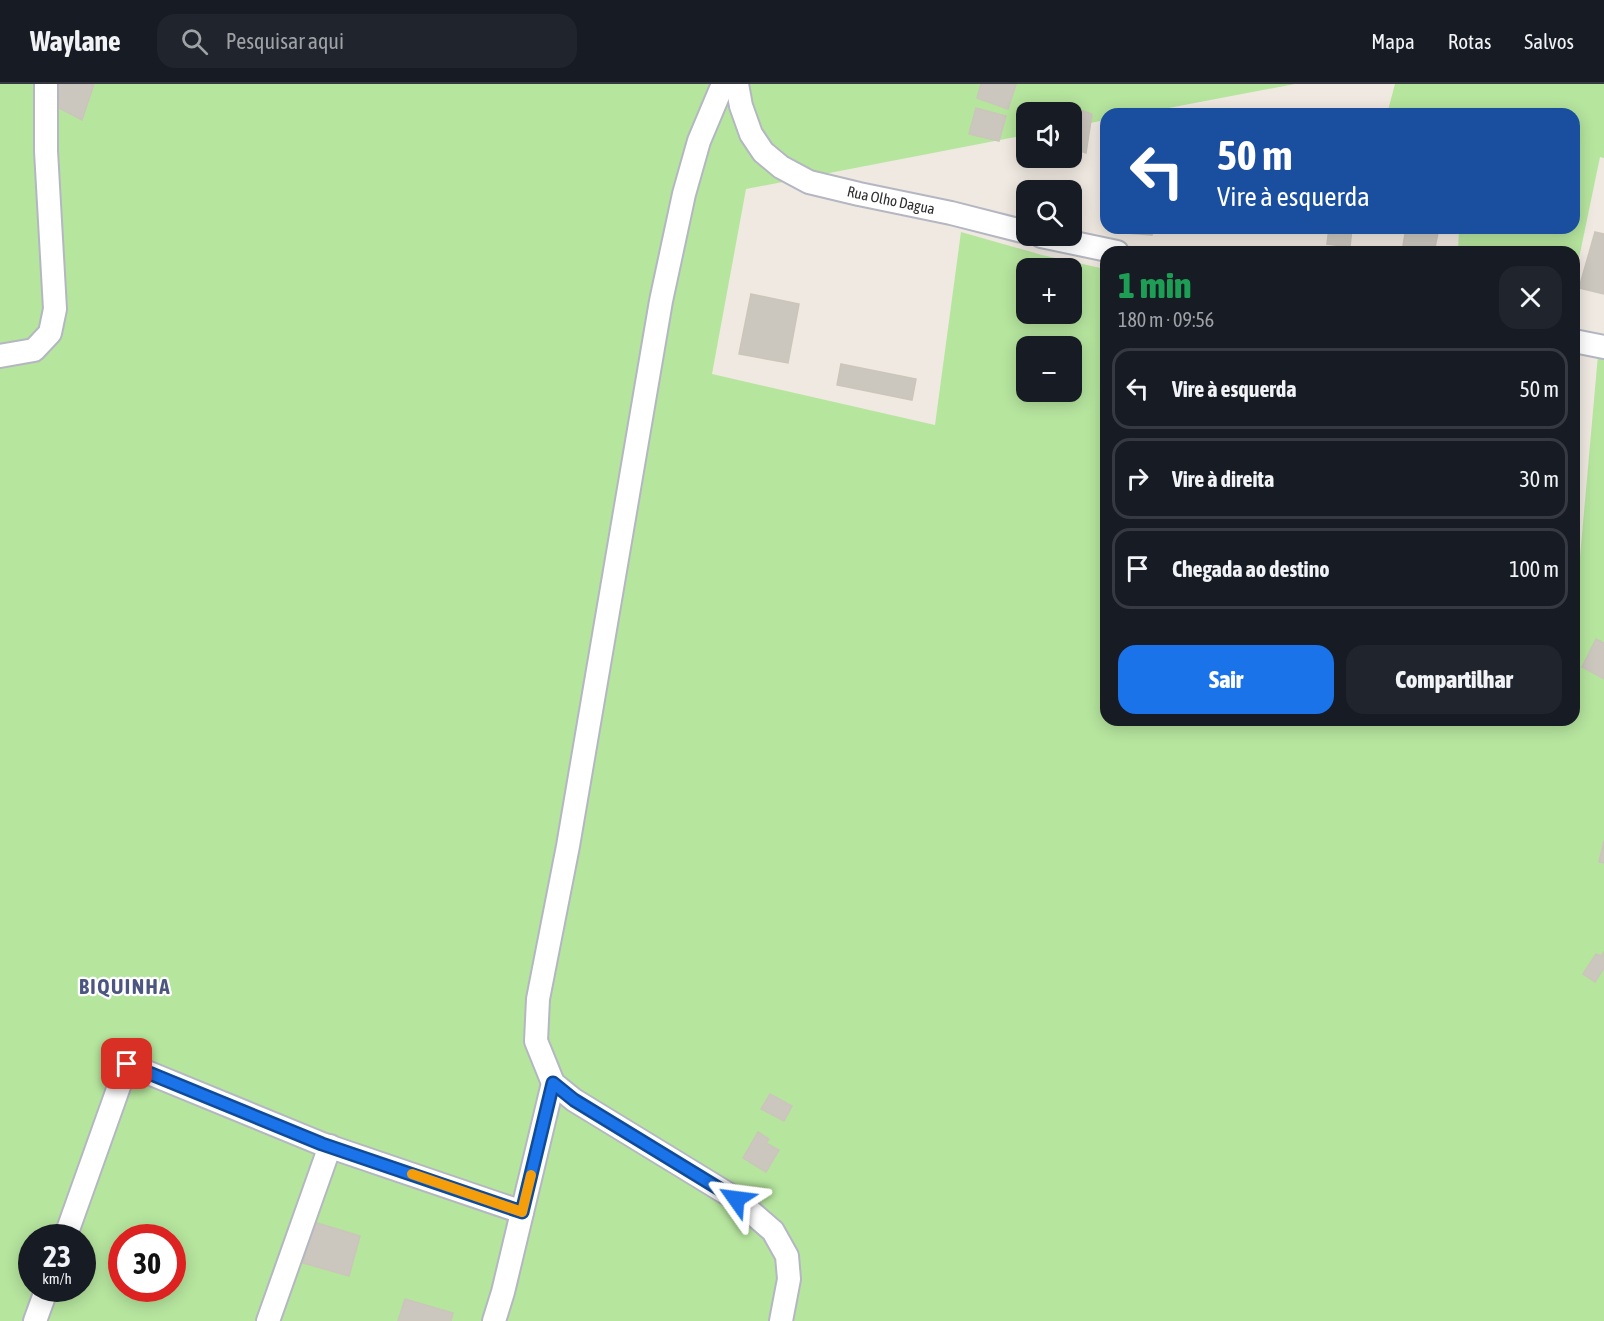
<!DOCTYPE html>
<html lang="pt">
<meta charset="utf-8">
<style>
body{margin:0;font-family:"Asap Condensed",sans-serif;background:#20242c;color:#f1f3f6;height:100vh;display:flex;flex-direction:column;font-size:22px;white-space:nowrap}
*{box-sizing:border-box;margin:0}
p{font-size:20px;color:#9ea1a6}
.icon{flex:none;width:33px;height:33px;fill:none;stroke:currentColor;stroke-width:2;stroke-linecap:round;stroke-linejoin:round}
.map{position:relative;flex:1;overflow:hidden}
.panel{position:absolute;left:1100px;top:162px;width:480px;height:480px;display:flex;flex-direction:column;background:#171b24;border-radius:18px;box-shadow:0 3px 15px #0003}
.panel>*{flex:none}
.banner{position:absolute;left:1100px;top:24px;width:480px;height:126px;border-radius:18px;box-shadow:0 3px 15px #0003;background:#1a4fa0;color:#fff;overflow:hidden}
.fabs{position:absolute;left:1016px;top:18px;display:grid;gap:12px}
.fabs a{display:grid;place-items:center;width:66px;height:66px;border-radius:12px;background:#171b24;box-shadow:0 3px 15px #0003;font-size:30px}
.speed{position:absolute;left:18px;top:1140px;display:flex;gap:12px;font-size:30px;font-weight:700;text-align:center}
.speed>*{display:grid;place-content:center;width:78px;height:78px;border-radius:50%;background:#171b24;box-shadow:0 3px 15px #0003;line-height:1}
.speed small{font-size:15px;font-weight:400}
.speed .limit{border:9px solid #d22;background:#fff;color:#111}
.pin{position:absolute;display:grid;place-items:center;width:51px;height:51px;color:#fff;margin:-26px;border-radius:12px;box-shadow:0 3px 9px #0006}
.me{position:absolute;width:66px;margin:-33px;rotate:301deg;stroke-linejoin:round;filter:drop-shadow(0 0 4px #0008)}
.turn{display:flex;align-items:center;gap:21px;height:126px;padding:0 18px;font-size:27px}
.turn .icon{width:78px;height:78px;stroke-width:2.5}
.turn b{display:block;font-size:42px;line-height:51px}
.round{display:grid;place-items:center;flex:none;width:63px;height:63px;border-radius:18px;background:#20242c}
.head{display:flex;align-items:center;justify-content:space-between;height:102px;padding:0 18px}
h1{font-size:36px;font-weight:800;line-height:45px;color:#1e9e55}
.cta{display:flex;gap:12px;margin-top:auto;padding:12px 18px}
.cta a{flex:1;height:69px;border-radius:18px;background:#1a73e8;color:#fff;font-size:24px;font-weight:800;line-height:69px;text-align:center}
.cta a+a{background:#20242c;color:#f1f3f6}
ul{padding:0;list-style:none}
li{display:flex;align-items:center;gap:18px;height:81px;margin:0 12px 9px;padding:0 6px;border:3px solid #363941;border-radius:18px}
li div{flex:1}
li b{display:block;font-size:22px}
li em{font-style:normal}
header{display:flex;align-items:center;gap:36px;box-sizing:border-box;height:84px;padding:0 30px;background:#171b24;border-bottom:2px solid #363941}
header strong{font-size:28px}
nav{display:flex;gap:33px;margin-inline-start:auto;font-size:21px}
.search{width:420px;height:54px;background:#20242c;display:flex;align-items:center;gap:15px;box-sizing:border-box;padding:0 21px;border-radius:18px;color:#9ea1a6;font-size:22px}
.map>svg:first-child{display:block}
</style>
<header>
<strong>Waylane</strong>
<div class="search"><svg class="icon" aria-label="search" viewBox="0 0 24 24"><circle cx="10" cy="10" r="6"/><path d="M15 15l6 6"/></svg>Pesquisar aqui</div>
<nav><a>Mapa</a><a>Rotas</a><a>Salvos</a></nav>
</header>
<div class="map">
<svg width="1604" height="1237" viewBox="0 0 1604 1237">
<rect width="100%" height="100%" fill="#efe9e1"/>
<g fill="#b6e59e" fill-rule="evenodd">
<path d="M0,0H1295L1137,30H1106L1105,36L1071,43V28H1026V51L746,105L712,290L935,341L961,148L1042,171L1105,185L1106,636H1574V492L1579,484L1598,271L1604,272V1237H0ZM1026,184H1071V230H1026ZM1026,262H1071V308H1026ZM32,1154H82V1204H32ZM122,1154H172V1204H122Z"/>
<polygon points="1395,0 1604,0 1604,74 1600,73 1574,198 1574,168 1458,168 1459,144 1574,144 1574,30 1387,30"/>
</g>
<g fill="#cbc7bf" stroke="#cbc5ba" stroke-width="1.5">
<polygon points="58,0 94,0 82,36 51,20"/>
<polygon points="981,0 1016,0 1008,25 977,14"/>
<polygon points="1068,22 1092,30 1086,69 1071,64 1071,28 1066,28"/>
<polygon points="976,24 1006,32 999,57 969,50"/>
<polygon points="1114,144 1154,144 1152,151 1113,148"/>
<polygon points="1329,144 1352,144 1350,163 1327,160"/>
<polygon points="1406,144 1439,144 1434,168 1403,162"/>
<polygon points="1595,148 1604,150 1604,210 1579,204"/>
<polygon points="751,210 799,220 788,279 739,270"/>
<polygon points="841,280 916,295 912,316 837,301"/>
<polygon points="1574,376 1579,376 1575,424 1574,423"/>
<polygon points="1596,555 1604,559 1604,595 1582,583"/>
<polygon points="1604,757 1604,779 1599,778"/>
<polygon points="1604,868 1604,884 1595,898 1583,890 1596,870 1601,872"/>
<polygon points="770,1010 792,1022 784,1037 761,1025"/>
<polygon points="758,1048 769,1055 766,1059 779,1066 766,1088 743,1074"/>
<polygon points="314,1138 360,1152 349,1192 303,1179"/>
<polygon points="405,1215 453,1229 451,1237 398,1237"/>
</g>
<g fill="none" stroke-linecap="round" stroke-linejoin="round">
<g stroke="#b4b7c1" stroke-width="26">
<g id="minor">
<polyline points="723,0 699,57 684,110 661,217 568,762 538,915 536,957 553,999 574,1016 736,1115 773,1147 787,1172 789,1195 781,1237"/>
<path id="s1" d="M737,0L741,22L751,50L763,68L781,83L809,98L859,110L951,129L1026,148"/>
<polyline points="1041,152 1117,168"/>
<polyline points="1574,257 1604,263"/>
<polyline points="0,272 34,266 50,249 55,225 46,67 46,0"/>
<polyline points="65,1154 127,980 322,1060 522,1128"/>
<polyline points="35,1237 47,1204"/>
<polyline points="268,1237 330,1062"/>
<polyline points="494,1237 503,1208 553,999"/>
</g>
</g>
<use href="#minor" stroke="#fff" stroke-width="22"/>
</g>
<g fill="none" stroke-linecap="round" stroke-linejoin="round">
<g stroke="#114b97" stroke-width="15">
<polyline id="route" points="127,980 322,1060 522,1128 553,999 574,1016 736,1115"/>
</g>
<use href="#route" stroke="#1a73e8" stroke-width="10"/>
<polyline stroke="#f59e0b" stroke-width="10" points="412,1090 522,1128 531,1091"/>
</g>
<g text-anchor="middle" stroke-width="4.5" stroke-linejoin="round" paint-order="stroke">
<g font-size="15" fill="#2e2e2e" stroke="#fff">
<text dy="5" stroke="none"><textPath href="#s1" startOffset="213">Rua Olho Dagua</textPath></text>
</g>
<g font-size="21" font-weight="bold" letter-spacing="1.5" fill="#4d5680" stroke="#fff">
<text x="125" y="910">BIQUINHA</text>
</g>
</g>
</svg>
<div class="fabs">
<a><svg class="icon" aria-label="sound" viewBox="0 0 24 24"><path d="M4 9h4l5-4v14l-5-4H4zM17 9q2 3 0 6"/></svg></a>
<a><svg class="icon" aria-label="search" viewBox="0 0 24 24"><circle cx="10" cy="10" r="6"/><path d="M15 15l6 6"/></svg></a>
<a>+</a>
<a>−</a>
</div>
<div class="speed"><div>23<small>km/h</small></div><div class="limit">30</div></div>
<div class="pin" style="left:127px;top:980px;background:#d93025"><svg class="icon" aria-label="arrive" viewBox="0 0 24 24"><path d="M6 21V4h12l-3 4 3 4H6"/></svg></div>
<svg class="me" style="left:736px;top:1115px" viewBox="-20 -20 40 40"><path d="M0-17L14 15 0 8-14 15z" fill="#1a73e8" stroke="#fff" stroke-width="4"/></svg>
<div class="banner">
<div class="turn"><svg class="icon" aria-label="left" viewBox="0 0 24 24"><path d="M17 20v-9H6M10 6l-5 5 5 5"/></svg><div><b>50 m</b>Vire à esquerda</div></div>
</div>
<section class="panel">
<div class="head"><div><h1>1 min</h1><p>180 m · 09:56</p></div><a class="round"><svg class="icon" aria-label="close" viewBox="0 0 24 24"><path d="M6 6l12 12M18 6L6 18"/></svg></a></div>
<ul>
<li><svg class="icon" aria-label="left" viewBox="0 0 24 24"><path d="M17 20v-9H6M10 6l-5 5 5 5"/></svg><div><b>Vire à esquerda</b></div><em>50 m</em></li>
<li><svg class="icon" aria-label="right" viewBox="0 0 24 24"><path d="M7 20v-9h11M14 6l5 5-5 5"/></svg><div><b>Vire à direita</b></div><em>30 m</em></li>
<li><svg class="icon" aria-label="arrive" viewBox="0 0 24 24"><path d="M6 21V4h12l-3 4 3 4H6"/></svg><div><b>Chegada ao destino</b></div><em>100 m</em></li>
</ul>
<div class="cta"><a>Sair</a><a>Compartilhar</a></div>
</section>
</div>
